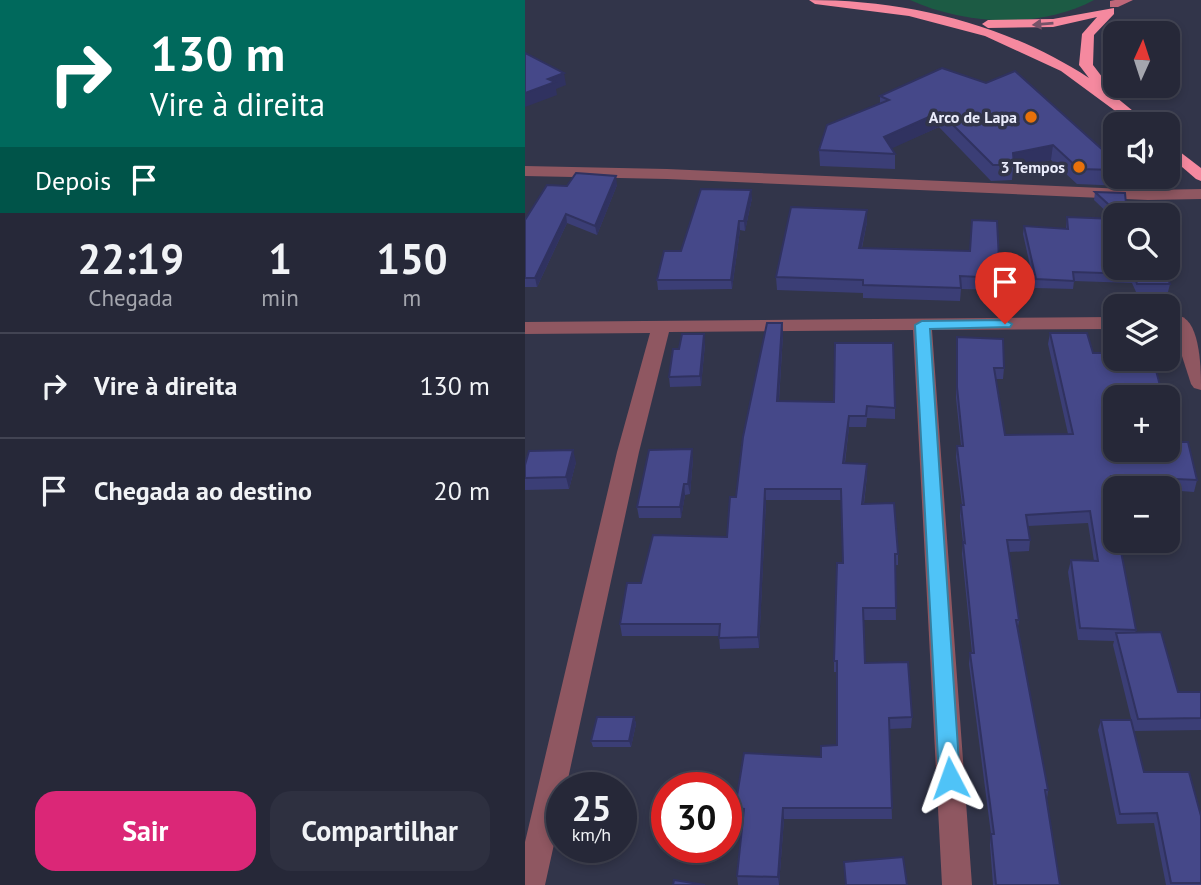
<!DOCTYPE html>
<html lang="pt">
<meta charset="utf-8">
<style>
body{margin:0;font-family:"PT Sans",sans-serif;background:#2e3040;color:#f1f3f6;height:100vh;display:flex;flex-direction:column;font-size:26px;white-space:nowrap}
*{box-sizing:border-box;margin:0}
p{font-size:23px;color:#a4a6ae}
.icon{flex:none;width:38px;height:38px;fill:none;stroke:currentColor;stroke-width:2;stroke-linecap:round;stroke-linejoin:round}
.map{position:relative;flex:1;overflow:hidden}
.details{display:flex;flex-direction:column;background:#262838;width:525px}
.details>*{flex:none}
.banner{background:#00695c;color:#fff;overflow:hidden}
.needle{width:46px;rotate:3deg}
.tools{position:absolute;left:578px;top:21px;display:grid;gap:14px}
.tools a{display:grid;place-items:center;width:77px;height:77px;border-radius:14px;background:#262838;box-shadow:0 4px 10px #0003,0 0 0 2px #424453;font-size:35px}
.speed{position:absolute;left:21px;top:772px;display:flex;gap:14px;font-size:35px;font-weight:700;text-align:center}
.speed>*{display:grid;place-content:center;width:91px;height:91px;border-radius:50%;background:#262838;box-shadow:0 4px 10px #0003,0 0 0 2px #424453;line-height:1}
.speed small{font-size:18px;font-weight:400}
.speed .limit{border:10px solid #d22;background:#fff;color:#111}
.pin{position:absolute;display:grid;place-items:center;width:60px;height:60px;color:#fff;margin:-72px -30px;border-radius:50% 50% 50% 0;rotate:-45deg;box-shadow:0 0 7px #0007}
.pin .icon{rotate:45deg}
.me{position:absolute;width:77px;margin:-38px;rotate:356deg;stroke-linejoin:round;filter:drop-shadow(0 0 5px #0008)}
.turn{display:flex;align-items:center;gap:24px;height:147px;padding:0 35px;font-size:32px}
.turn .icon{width:91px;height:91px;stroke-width:2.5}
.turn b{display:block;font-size:49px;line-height:60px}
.then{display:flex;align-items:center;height:66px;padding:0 35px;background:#0003;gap:14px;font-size:26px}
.eta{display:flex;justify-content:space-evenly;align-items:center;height:119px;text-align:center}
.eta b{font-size:42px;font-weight:700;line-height:49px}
.primary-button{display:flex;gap:14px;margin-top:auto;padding:14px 35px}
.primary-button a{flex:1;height:80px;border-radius:21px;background:#db2777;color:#fff;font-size:28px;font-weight:700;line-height:80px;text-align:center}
.primary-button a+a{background:#2e3040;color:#f1f3f6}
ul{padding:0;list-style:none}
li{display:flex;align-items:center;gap:21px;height:105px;padding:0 35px;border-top:2px solid #424453}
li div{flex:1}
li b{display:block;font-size:26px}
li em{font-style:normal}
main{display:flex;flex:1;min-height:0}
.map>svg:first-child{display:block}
</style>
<main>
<section class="details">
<div class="banner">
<div class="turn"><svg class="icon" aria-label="right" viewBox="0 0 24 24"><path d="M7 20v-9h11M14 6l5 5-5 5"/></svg><div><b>130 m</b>Vire à direita</div></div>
<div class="then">Depois<svg class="icon" aria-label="arrive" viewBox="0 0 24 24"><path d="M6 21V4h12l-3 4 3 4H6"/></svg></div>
</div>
<div class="eta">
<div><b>22:19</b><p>Chegada</p></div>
<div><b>1</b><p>min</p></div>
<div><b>150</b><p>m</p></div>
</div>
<ul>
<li><svg class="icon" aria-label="right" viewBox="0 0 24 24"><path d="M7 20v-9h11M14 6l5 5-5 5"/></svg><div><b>Vire à direita</b></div><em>130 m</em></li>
<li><svg class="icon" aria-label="arrive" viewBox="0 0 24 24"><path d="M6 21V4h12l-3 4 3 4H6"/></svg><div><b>Chegada ao destino</b></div><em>20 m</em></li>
</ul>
<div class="primary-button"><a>Sair</a><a>Compartilhar</a></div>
</section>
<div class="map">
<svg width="676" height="885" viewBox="0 0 676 885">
<rect width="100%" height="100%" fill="#32354a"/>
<path fill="#1c5b44" d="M385,0H569C515,29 440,25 385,0Z"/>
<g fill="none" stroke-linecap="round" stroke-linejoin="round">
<g fill="#8f5761" fill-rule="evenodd">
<polygon points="0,166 142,169 623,190 676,189 676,199 623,200 142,179 0,176"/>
<path d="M655,316C676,322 676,372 676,390L669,388L666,384L646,322Z"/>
<polygon points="590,317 590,329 407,330 447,885 417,885 388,330 144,332 114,452 41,788 37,788 37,808 20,885 0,885 0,842 92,452 125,333 0,334 0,322"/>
</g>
<polygon fill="#bf6779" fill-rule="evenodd" points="590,0 608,0 593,7 585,7 585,1"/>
<g fill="#f5899f" fill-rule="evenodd">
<path d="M284,0C382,0 481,24 564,78L554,65L557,34L572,17L528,27L463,28L457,24L463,20L528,19L589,8V14L569,35L568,65L584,86L581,89L624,124H608L536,71L460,36L384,16L290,4Z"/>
<polygon points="642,142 676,168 676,181 671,179 642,154"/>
</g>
</g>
<g fill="#3b3e76">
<polygon points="355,96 590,161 590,177 599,177 598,186 552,184 526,160 488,168 487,180 466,181 414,127 366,148 370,154 370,169 295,166 294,150 355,104"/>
<polygon points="92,185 72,235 42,223 12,287 0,287 0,220 42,186"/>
<polygon points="570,192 602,215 590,215 590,268 645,284 643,292 611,292 607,283 549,281 548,289 510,288 498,234 499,226 541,229 542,217 589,219 569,200"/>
<polygon points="227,198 220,231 215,230 207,289 133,290 132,280"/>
<polygon points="342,210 342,222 337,248 475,278 474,290 436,289 435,301 338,298 338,293 252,290 251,277"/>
<polygon points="257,323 258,334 254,401 370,408 370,419 342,418 341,427 324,427 320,463 342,464 342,476 339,504 373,554 373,565 370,565 371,620 339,620 340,663 387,717 386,728 364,729 367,819 259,819 254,885 213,885 212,876 218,819 212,819 210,808 296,757 312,745 312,672 309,672 309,661 318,563 316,500 241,500 234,648 195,649 194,636 97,636 95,624 116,583 202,537"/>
<polygon points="525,333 568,353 590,397 656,442 672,480 669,492 642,490 642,488 588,488 590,503 588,511 611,630 610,633 653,692 676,692 676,730 609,731 588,645 589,641 553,640 543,572 546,560 569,561 563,523 503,526 505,540 504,551 484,552 494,620 493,627 523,790 522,799 535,885 468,885 465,845 466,834 444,664 445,653 447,653 437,554 438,542 435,516 436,505 437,505 431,457 432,446 436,446 431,398 432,337 479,368 478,379 471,379 480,435 543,434 523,344"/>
<polygon points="180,344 176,386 145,387 144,377"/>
<polygon points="168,459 165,494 160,495 156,518 114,518 112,507"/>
<polygon points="51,462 44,489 0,490 0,465"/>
<polygon points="109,717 111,724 106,747 68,747 66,741"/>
<polygon points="576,720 619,772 676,816 676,885 641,885 629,823 592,824 573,730"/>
</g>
<g fill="#303260">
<polygon points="39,73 41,85 31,89 32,95 0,107 0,93 23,79"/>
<polygon points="415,112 414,127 359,152 359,137"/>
<polygon points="528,145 526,160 488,168 488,153"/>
<polygon points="91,176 92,185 72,235 70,226"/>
<polygon points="226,190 227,198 220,231 219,221"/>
<polygon points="342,210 342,222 334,260 334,248"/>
<polygon points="41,214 42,223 12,287 10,278"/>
<polygon points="214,221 215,230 207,289 206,280"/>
<polygon points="257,323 258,334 253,412 252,401"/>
<polygon points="179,334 180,344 176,386 175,376"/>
<polygon points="324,416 324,427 318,474 318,463"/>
<polygon points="167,449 168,459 165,494 163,484"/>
<polygon points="48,450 51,462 44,489 41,477"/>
<polygon points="342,464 342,476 337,515 337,504"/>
<polygon points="159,484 160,495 156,518 155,507"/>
<polygon points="240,489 241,500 234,648 233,637"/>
<polygon points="109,717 111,724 106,747 104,741"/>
<polygon points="258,808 259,819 254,885 253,877"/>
</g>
<g fill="#454889" stroke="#303260" stroke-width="2">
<polygon points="0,53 39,73 23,79 30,82 0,93"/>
<polygon points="417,68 461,83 490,71 590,161 590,170 554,169 528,145 488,153 489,165 468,165 415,112 359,137 370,154 294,150 302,125 364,100 355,96"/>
<polygon points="51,173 91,176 70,226 41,214 10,278 0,278 0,220 22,185 42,186"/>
<polygon points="176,189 226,190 219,221 214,221 206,280 132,280 139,251 156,251"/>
<polygon points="570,192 600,193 602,215 595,215"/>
<polygon points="266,207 342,210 334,248 445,251 447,220 472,221 475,278 435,276 436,288 338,285 338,280 251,277"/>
<polygon points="542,217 590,219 590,268 639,268 645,284 612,284 609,274 548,272 549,281 511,279 499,226 543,229"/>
<polygon points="242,323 257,323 252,401 309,402 310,343 368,343 370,408 342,406 341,416 324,416 318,463 342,464 337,504 369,503 373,554 370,554 371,608 338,608 340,663 383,662 387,717 364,718 367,808 258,808 253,877 212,876 219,809 210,808 219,753 296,757 296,746 312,745 312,661 309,661 312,563 318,563 316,489 240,489 233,637 194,638 195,624 95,624 102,583 116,583 128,535 202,537 205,497 211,497 218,437"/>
<polygon points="525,333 562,333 568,353 590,353 590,359 628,359 638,397 590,397 590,450 642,450 642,413 648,413 656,442 663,442 672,480 586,476 590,496 590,500 586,500 590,520 590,541 594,541 611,630 555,628 546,560 573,561 565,511 501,515 505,540 482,540 494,620 491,620 523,790 520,790 535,885 471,885 466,834 469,834 445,653 449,653 438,542 440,543 436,505 439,505 432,446 438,446 432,387 432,337 478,339 479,368 469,368 480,435 548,434"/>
<polygon points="157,334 179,334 175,376 144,377 148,349 154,349"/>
<polygon points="167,449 163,484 159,484 155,507 112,507 124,450"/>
<polygon points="48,450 41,477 0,478 0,465 4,451"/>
<polygon points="636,632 653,692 676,692 676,718 613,719 591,633"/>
<polygon points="72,717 109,717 104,741 66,741"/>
<polygon points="576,720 606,720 619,772 664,772 676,816 676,883 646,883 632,813 595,814"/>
<polygon points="378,857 382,885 321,885 319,862"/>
<polygon points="149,880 180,885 148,885"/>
</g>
<defs><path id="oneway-solid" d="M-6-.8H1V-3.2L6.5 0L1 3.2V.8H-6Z" transform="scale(1.75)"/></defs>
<use fill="#765268" href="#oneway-solid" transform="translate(518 24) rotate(175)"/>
<polygon fill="#4fc3f7" stroke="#337fa1" stroke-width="2" points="480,320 487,324 485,327 405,329 435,778 432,785 425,787 417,785 414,778 390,325 397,321"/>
<g fill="#e8710a" stroke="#32354a" stroke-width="2.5">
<circle cx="506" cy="117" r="7"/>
<circle cx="554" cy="167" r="7"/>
</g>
<g text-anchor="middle" stroke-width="7" stroke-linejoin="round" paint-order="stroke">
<g font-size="16" font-weight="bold" fill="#eaecfb" stroke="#32354a" text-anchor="end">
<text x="492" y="123">Arco de Lapa</text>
<text x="540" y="173">3 Tempos</text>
</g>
</g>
</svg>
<div class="tools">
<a><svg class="needle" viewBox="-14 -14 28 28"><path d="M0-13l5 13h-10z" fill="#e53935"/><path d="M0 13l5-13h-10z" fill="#a4a6ae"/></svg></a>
<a><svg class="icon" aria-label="sound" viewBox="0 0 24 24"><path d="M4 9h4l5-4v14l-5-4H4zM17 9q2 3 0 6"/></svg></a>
<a><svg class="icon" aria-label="search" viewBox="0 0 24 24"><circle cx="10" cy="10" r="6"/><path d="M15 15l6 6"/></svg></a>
<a><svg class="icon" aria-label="layers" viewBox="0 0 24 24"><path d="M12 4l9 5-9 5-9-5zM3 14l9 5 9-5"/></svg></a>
<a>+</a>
<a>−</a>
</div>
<div class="speed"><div>25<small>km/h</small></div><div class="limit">30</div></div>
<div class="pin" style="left:480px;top:324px;background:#d93025"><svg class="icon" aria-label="arrive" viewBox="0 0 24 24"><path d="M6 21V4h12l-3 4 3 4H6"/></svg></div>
<svg class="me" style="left:425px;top:778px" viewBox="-20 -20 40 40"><path d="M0-17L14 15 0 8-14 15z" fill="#4fc3f7" stroke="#fff" stroke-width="4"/></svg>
</div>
</main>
